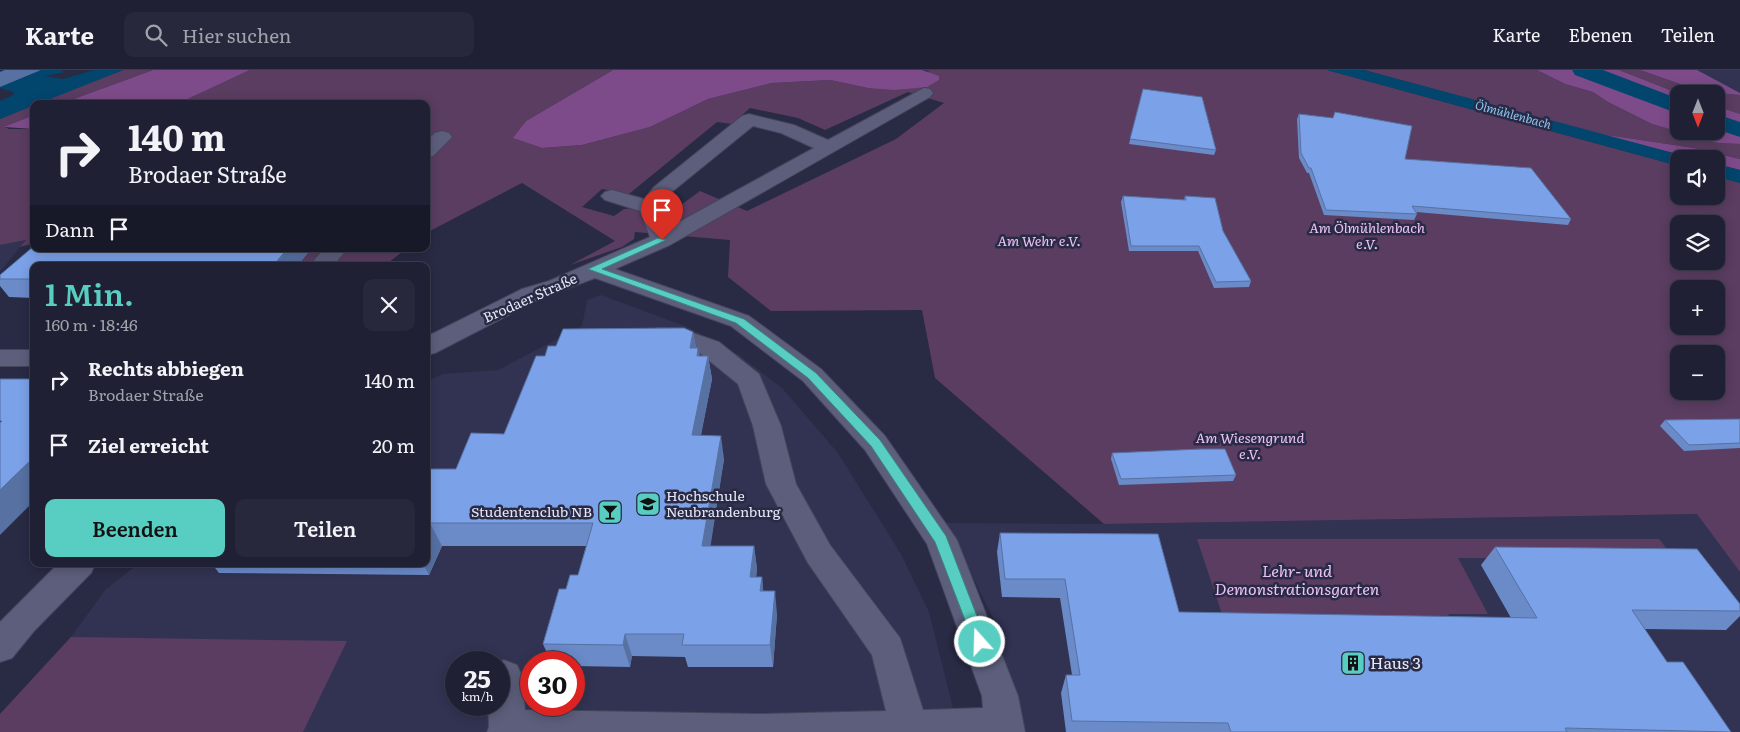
<!DOCTYPE html>
<html lang="de">
<meta charset="utf-8">
<style>
body{margin:0;font-family:Literata,serif;background:#27283b;color:#f1f3f6;height:100vh;display:flex;flex-direction:column;font-size:19px;white-space:nowrap}
*{box-sizing:border-box;margin:0}
p{font-size:16px;color:#a1a3ac}
.icon{flex:none;width:28px;height:28px;fill:none;stroke:currentColor;stroke-width:2;stroke-linecap:round;stroke-linejoin:round}
.map{position:relative;flex:1;overflow:hidden}
.side{position:absolute;left:30px;top:192px;width:400px;height:305px;display:flex;flex-direction:column;background:#1f2033;border-radius:10px;box-shadow:0 2px 12px #0003,0 0 0 1px #3c3e4e}
.side>*{flex:none}
.guide{position:absolute;left:30px;top:30px;width:400px;height:152px;border-radius:10px;box-shadow:0 2px 12px #0003,0 0 0 1px #3c3e4e;background:#1f2033;color:#f1f3f6;overflow:hidden}
.needle{width:32px;rotate:180deg}
.tools{position:absolute;left:1670px;top:15px;display:grid;gap:10px}
.tools a{display:grid;place-items:center;width:55px;height:55px;border-radius:10px;background:#1f2033;box-shadow:0 2px 12px #0003,0 0 0 1px #3c3e4e;font-size:25px}
.speed{position:absolute;left:445px;top:581px;display:flex;gap:10px;font-size:25px;font-weight:700;text-align:center}
.speed>*{display:grid;place-content:center;width:65px;height:65px;border-radius:50%;background:#1f2033;box-shadow:0 2px 12px #0003,0 0 0 1px #3c3e4e;line-height:1}
.speed small{font-size:12px;font-weight:400}
.speed .limit{border:8px solid #d22;background:#fff;color:#111}
.pin{position:absolute;display:grid;place-items:center;width:42px;height:42px;color:#fff;margin:-51px -21px;border-radius:50% 50% 50% 0;rotate:-45deg;box-shadow:0 0 5px #0007}
.pin .icon{rotate:45deg}
.me{position:absolute;width:55px;margin:-28px;rotate:340deg;stroke-linejoin:round;filter:drop-shadow(0 0 4px #0008)}
.turn{display:flex;align-items:center;gap:18px;height:105px;padding:0 15px;font-size:22px}
.turn .icon{width:65px;height:65px;stroke-width:2.5}
.turn b{display:block;font-size:35px;line-height:42px}
.then{display:flex;align-items:center;height:48px;padding:0 15px;background:#0003;gap:10px;font-size:19px}
.round{display:grid;place-items:center;flex:none;width:52px;height:52px;border-radius:10px;background:#27283b}
.summary{display:flex;align-items:center;justify-content:space-between;height:85px;padding:0 15px}
h1{font-size:30px;font-weight:600;line-height:38px;color:#57cec1}
.primary-button{display:flex;gap:10px;margin-top:auto;padding:10px 15px}
.primary-button a{flex:1;height:58px;border-radius:10px;background:#57cec1;color:#111;font-size:20px;font-weight:600;line-height:58px;text-align:center}
.primary-button a+a{background:#27283b;color:#f1f3f6}
ul{padding:0;list-style:none}
li{display:flex;align-items:center;gap:15px;height:65px;padding:0 15px}
li div{flex:1}
li b{display:block;font-size:19px}
li em{font-style:normal}
header{display:flex;align-items:center;gap:30px;box-sizing:border-box;height:70px;padding:0 25px;background:#1f2033;border-bottom:1px solid #3c3e4e}
header strong{font-size:24px}
nav{display:flex;gap:28px;margin-inline-start:auto;font-size:18px}
.search{width:350px;height:45px;background:#27283b;display:flex;align-items:center;gap:12px;box-sizing:border-box;padding:0 18px;border-radius:10px;color:#a1a3ac;font-size:19px}
.map>svg:first-child{display:block}
</style>
<header>
<strong>Karte</strong>
<div class="search"><svg class="icon" aria-label="search" viewBox="0 0 24 24"><circle cx="10" cy="10" r="6"/><path d="M15 15l6 6"/></svg>Hier suchen</div>
<nav><a>Karte</a><a>Ebenen</a><a>Teilen</a></nav>
</header>
<div class="map">
<svg width="1740" height="662" viewBox="0 0 1740 662">
<rect width="100%" height="100%" fill="#292a44"/>
<g fill="#323352" fill-rule="evenodd">
<polygon points="1697,0 1740,0 1740,23 1715,11"/>
<polygon points="26,170 20,177 0,202 0,175"/>
<path d="M601,225L690,258L739,285L783,319L838,383L901,484L929,542L959,662H0V644L71,567L106,519L138,494H426V312L442,304L498,300L582,256L587,230ZM456,592H499V635H456ZM531,592H574V635H531Z"/>
<polygon points="1698,444 1740,502 1740,662 1015,662 997,556 946,453 1104,454"/>
</g>
<g fill="#5a3d61" fill-rule="evenodd">
<polygon points="123,0 153,0 60,34 35,34"/>
<path d="M250,0H613L526,51L514,68L542,78L582,75L650,57L708,29L772,13L830,10L868,18L930,1L922,0H1327L1679,96V126H1716V106L1740,113V502L1697,444L1104,454L935,308L922,240L771,241L728,207L730,170L635,162L634,169L622,177L570,195L615,171L522,113L426,163V34H177ZM908,22L944,33L896,69L747,141L700,121L681,135L624,139L614,146L582,137L602,119L629,124L717,52L732,54L750,38L798,48L825,60ZM1679,154H1716V191H1679ZM1679,219H1716V256H1679ZM1679,284H1716V321H1679Z"/>
<polygon points="1364,0 1537,0 1565,14 1593,22 1608,32 1652,54 1718,73 1740,74 1740,89 1694,78 1594,63"/>
<polygon points="1619,0 1640,0 1703,22 1740,25 1740,44 1716,36 1716,24 1680,24"/>
<polygon points="34,34 34,45 5,57 9,59 34,59 34,173 20,177 26,170 0,175 0,49"/>
<polygon points="53,179 406,179 384,196 34,196"/>
<polygon points="1197,469 1659,469 1675,489 1458,488 1488,544 1448,544 1451,550 1224,550"/>
<polygon points="71,567 347,571 303,662 0,662 0,644"/>
</g>
<g fill="#7e4b8a">
<polygon points="153,0 250,0 177,34 60,34"/>
<polygon points="613,0 922,0 939,6 939,10 927,17 895,20 868,18 830,10 772,13 708,29 650,57 582,75 542,78 513,68 526,51"/>
<polygon points="1537,0 1619,0 1680,24 1679,61 1716,61 1716,36 1740,44 1740,74 1718,73 1652,54 1608,32 1593,22 1565,14"/>
<polygon points="1640,0 1697,0 1740,23 1740,25 1703,22"/>
<polygon points="34,45 34,59 4,57"/>
<polygon points="1594,63 1694,78 1740,89 1740,100 1716,94 1716,89 1696,89"/>
</g>
<g fill="#02466e">
<polygon points="3,0 60,0 65,2 45,6 63,9 94,0 123,0 0,49 0,31 13,25 14,22 0,18 0,1"/>
<polygon points="1327,0 1364,0 1696,89 1679,89 1679,96"/>
<polygon points="1716,94 1740,100 1740,113 1716,106"/>
</g>
<g fill="none" stroke-linecap="round" stroke-linejoin="round">
<g fill="#02466e" fill-rule="evenodd">
<polygon points="1572,0 1603,0 1679,29 1679,44 1575,5"/>
<polygon points="1716,44 1740,52 1740,67 1716,59"/>
</g>
<g stroke="#45455b" stroke-width="2">
<g id="minor">
<path d="M924,18L930,19L933,23L930,27L670,175L615,199L749,246L821,299L885,366L957,470L1018,626L1025,662H487L489,657L488,635H499V592H497L504,590L517,595L522,606L525,640L759,644L886,641L872,585L808,493L766,414L753,356L738,314L701,284L678,275L650,272L646,266L650,260L659,258L681,259L719,272L759,304L781,356L796,414L830,475L900,568L923,640L983,638L982,626L927,474L865,380L803,311L731,256L595,208L540,229L435,283L426,285V267L522,219L549,211L650,167L640,141L605,130L601,126L605,122L612,120L644,129L654,117L742,46L749,44L794,55L828,70ZM753,56L781,63L814,78L668,158L660,137L668,125Z"/>
<polygon points="442,61 449,63 452,67 433,86 426,88 426,71 435,63"/>
<polygon points="324,179 347,179 333,196 309,196"/>
<rect x="0" y="280" width="34" height="16"/>
<polygon points="58,494 95,494 91,503 34,561 12,588 0,592 0,552"/>
</g>
</g>
<use href="#minor" fill="#5c5e7b" fill-rule="evenodd"/>
</g>
<g fill="#6a8ac8">
<polygon points="1143,19 1216,80 1214,85 1129,74"/>
<polygon points="1299,44 1405,89 1571,149 1568,155 1416,142 1417,144 1414,150 1324,145 1309,103 1307,103 1299,88 1297,49"/>
<polygon points="1123,126 1184,130 1185,126 1223,161 1251,211 1249,217 1214,218 1198,181 1129,181 1121,132"/>
<polygon points="34,179 311,179 297,196 34,196 34,228 9,227 0,216 0,205"/>
<polygon points="693,262 696,278 700,286 708,286 712,309 701,365 724,389 710,476 754,476 757,499 756,507 762,507 763,521 777,544 773,597 688,597 685,587 632,586 630,597 574,596 574,592 551,592 543,574 566,519 578,505 587,476 442,476 429,505 219,503 212,494 426,494 426,399 456,399 504,364 545,286 556,276"/>
<polygon points="1740,349 1740,378 1684,381 1660,356 1665,350"/>
<polygon points="1112,383 1236,405 1233,411 1119,415 1111,389"/>
<polygon points="1000,463 1179,542 1511,548 1481,495 1495,477 1740,534 1740,546 1726,560 1644,559 1667,592 1731,662 1066,662 1061,623 1066,605 1072,605 1060,528 1002,527 997,482"/>
</g>
<g fill="#5671a2">
<polygon points="5,0 41,0 0,17 0,2"/>
<polygon points="287,179 311,179 297,196 273,196"/>
<polygon points="693,262 697,284 698,278 702,301 690,278"/>
<polygon points="708,286 712,309 696,388 692,365"/>
<polygon points="721,366 724,389 707,499 702,476"/>
<polygon points="34,387 34,431 0,465 0,420"/>
<polygon points="430,453 442,476 429,505 423,494 426,494 426,462"/>
<polygon points="754,476 757,499 754,530 750,507"/>
<polygon points="762,507 764,530 760,521"/>
<polygon points="775,521 777,544 773,597 770,575"/>
<polygon points="625,564 632,586 630,597 623,575"/>
</g>
<g fill="#7ba1e8" stroke="#5671a2">
<polygon points="1143,19 1202,27 1216,80 1130,69"/>
<polygon points="1335,42 1412,56 1405,89 1531,98 1571,149 1412,136 1417,144 1326,140 1311,98 1309,98 1301,83 1299,44 1333,48"/>
<polygon points="1123,126 1186,130 1185,126 1215,128 1223,161 1251,211 1216,212 1199,176 1131,176"/>
<polygon points="34,176 34,179 287,179 273,196 34,196 34,209 0,209 0,205"/>
<polygon points="684,258 693,262 690,278 698,278 697,286 708,286 692,365 721,366 702,476 754,476 750,507 762,507 760,521 775,521 770,575 682,575 684,564 625,564 623,575 543,574 559,519 566,519 570,505 578,505 593,453 430,453 426,462 426,399 456,399 471,363 504,364 536,286 545,286 548,276 556,276 563,259"/>
<polygon points="0,309 34,309 34,387 0,420 0,353 2,351 0,351"/>
<polygon points="1740,349 1740,373 1689,375 1665,350"/>
<polygon points="1201,379 1225,379 1236,405 1121,409 1112,383"/>
<polygon points="1000,463 1158,464 1179,542 1537,548 1495,477 1697,479 1740,534 1740,541 1632,540 1667,592 1683,592 1731,662 1565,658 1567,662 1231,662 1228,653 1072,651 1066,605 1080,605 1065,509 1005,509"/>
</g>
<polygon fill="#57cec1" stroke="#39867d" points="658,168 666,170 602,199 744,249 816,303 880,370 946,466 987,572 985,576 980,578 975,576 935,472 871,376 808,308 736,253 588,199"/>
<defs>
<g id="university-square" transform="scale(1.25)"><rect x="-9" y="-9" width="18" height="18" rx="4" fill="#57cec1" stroke="#292a44"/><path d="M0-5L7-2L0 1L-7-2ZM-4 1L0 2.5L4 1V4Q0 6-4 4Z" fill="#111"/></g>
<g id="bar-square" transform="scale(1.25)"><rect x="-9" y="-9" width="18" height="18" rx="4" fill="#57cec1" stroke="#292a44"/><path d="M-6-5H6L.8 .8V4.5H3.5V6h-7V4.5H-.8V.8Z" fill="#111"/></g>
<g id="building-square" transform="scale(1.25)"><rect x="-9" y="-9" width="18" height="18" rx="4" fill="#57cec1" stroke="#292a44"/><path d="M-4-6H4V6H1V3H-1V6H-4ZM-2.5-4.3h1.7v1.8h-1.7ZM.8-4.3h1.7v1.8H.8ZM-2.5-1h1.7V.8h-1.7ZM.8-1h1.7V.8H.8Z" fill="#111"/></g>
</defs>
<g fill-rule="evenodd">
<use href="#university-square" x="648" y="434"/>
<use href="#bar-square" x="610" y="442"/>
<use href="#building-square" x="1353" y="593"/>
</g>
<g text-anchor="middle" stroke-width="5" stroke-linejoin="round" paint-order="stroke">
<g font-size="12" font-style="italic" fill="#8dc5f1" stroke="#292a44">
<text transform="translate(1513 45) rotate(15)" y="4">Ölmühlenbach</text>
</g>
<g font-size="14" font-style="italic" fill="#edc2f7" stroke="#292a44">
<text x="1367" y="163">Am Ölmühlenbach<tspan x="1367" dy="16">e.V.</tspan></text>
<text x="1039" y="176">Am Wehr e.V.</text>
<text x="1250" y="373">Am Wiesengrund<tspan x="1250" dy="16">e.V.</tspan></text>
</g>
<g font-size="14" fill="#e5e6f8" stroke="#292a44">
<text transform="translate(530 228) rotate(-24)" y="5">Brodaer Straße</text>
</g>
<g font-size="14" fill="#e5e6f8" stroke="#292a44" text-anchor="start">
<text x="666" y="431">Hochschule<tspan x="666" dy="16">Neubrandenburg</tspan></text>
<text x="592" y="447" text-anchor="end">Studentenclub NB</text>
</g>
<g font-size="16" font-style="italic" fill="#edc2f7" stroke="#292a44">
<text x="1297" y="507">Lehr- und<tspan x="1297" dy="18">Demonstrationsgarten</tspan></text>
</g>
<g font-size="16" fill="#e5e6f8" stroke="#292a44" text-anchor="start">
<text x="1370" y="599">Haus 3</text>
</g>
</g>
</svg>
<div class="tools">
<a><svg class="needle" viewBox="-14 -14 28 28"><path d="M0-13l5 13h-10z" fill="#e53935"/><path d="M0 13l5-13h-10z" fill="#a1a3ac"/></svg></a>
<a><svg class="icon" aria-label="sound" viewBox="0 0 24 24"><path d="M4 9h4l5-4v14l-5-4H4zM17 9q2 3 0 6"/></svg></a>
<a><svg class="icon" aria-label="layers" viewBox="0 0 24 24"><path d="M12 4l9 5-9 5-9-5zM3 14l9 5 9-5"/></svg></a>
<a>+</a>
<a>−</a>
</div>
<div class="speed"><div>25<small>km/h</small></div><div class="limit">30</div></div>
<div class="pin" style="left:662px;top:170px;background:#d93025"><svg class="icon" aria-label="arrive" viewBox="0 0 24 24"><path d="M6 21V4h12l-3 4 3 4H6"/></svg></div>
<svg class="me" style="left:980px;top:572px" viewBox="-20 -20 40 40"><circle r="17" fill="#57cec1" stroke="#fff" stroke-width="3"/><path d="M0-11L8 9 0 5-8 9z" fill="#fff"/></svg>
<div class="guide">
<div class="turn"><svg class="icon" aria-label="right" viewBox="0 0 24 24"><path d="M7 20v-9h11M14 6l5 5-5 5"/></svg><div><b>140 m</b>Brodaer Straße</div></div>
<div class="then">Dann<svg class="icon" aria-label="arrive" viewBox="0 0 24 24"><path d="M6 21V4h12l-3 4 3 4H6"/></svg></div>
</div>
<section class="side">
<div class="summary"><div><h1>1 Min.</h1><p>160 m · 18:46</p></div><a class="round"><svg class="icon" aria-label="close" viewBox="0 0 24 24"><path d="M6 6l12 12M18 6L6 18"/></svg></a></div>
<ul>
<li><svg class="icon" aria-label="right" viewBox="0 0 24 24"><path d="M7 20v-9h11M14 6l5 5-5 5"/></svg><div><b>Rechts abbiegen</b><p>Brodaer Straße</p></div><em>140 m</em></li>
<li><svg class="icon" aria-label="arrive" viewBox="0 0 24 24"><path d="M6 21V4h12l-3 4 3 4H6"/></svg><div><b>Ziel erreicht</b></div><em>20 m</em></li>
</ul>
<div class="primary-button"><a>Beenden</a><a>Teilen</a></div>
</section>
</div>
